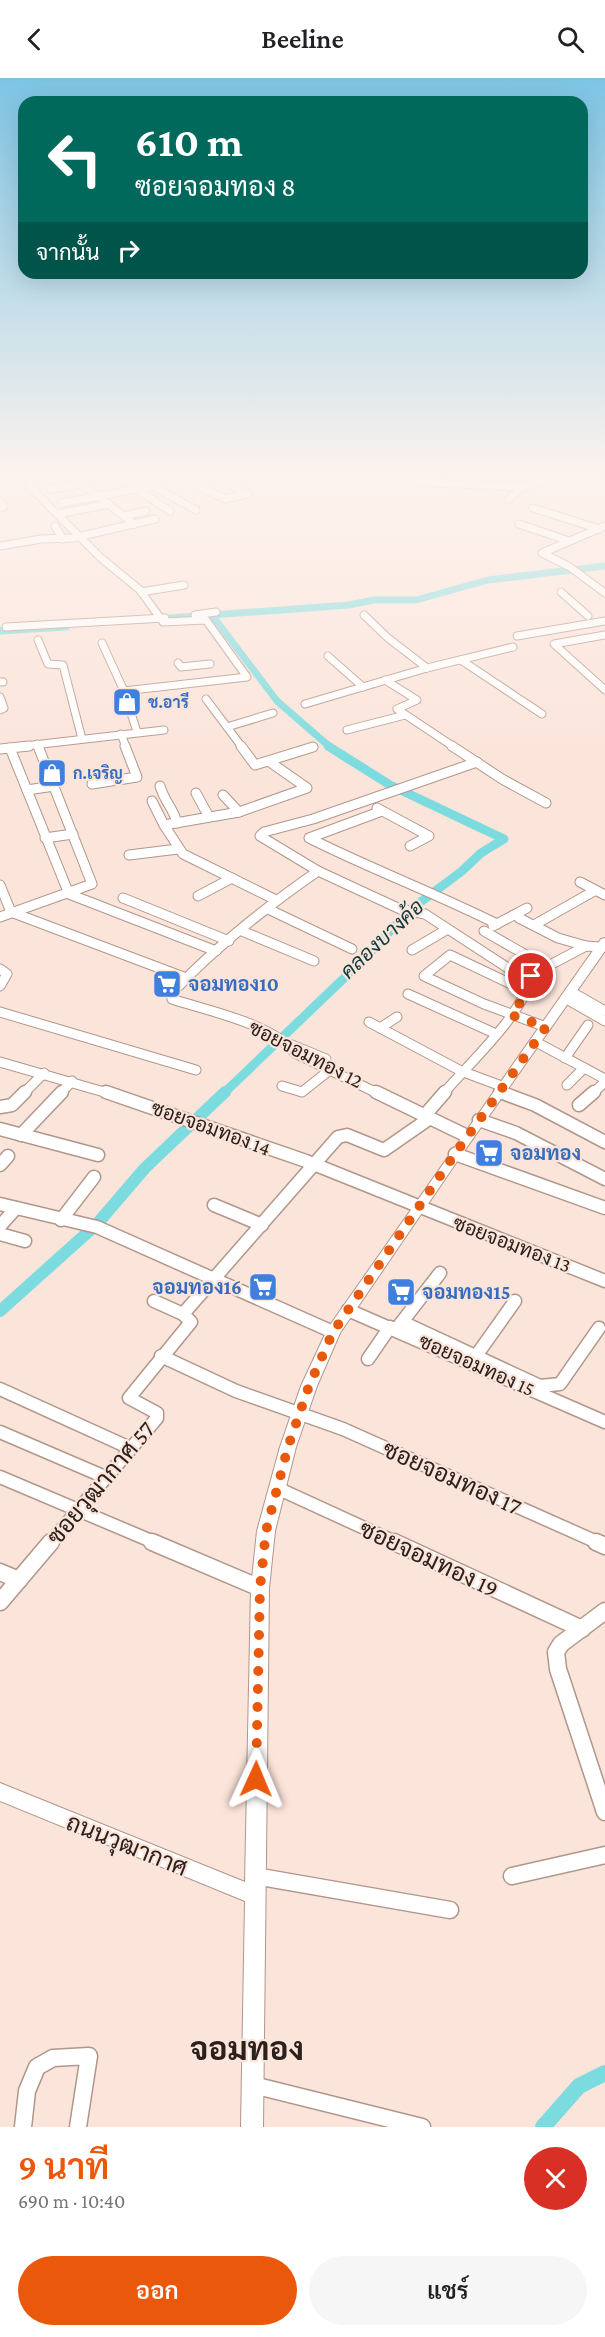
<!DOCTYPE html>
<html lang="th">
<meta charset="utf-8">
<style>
body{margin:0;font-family:"Crimson Pro",Sarabun,serif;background:#f6f6f6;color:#202124;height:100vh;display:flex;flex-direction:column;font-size:22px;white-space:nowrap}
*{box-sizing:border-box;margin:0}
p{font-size:20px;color:#757577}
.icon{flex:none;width:33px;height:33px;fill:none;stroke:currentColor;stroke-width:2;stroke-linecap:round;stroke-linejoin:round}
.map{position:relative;height:2049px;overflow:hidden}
.drawer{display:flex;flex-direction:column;background:#fff;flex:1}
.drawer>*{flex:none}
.hud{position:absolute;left:18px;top:18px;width:570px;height:183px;border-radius:18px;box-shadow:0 6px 24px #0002;background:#00695c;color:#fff;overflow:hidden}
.pin{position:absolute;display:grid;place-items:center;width:51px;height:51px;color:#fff;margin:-26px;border:3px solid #fff;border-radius:50%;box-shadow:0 2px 6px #0007}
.me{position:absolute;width:66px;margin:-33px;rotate:1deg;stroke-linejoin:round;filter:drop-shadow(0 0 4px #0008)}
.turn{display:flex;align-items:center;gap:21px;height:126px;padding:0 18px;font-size:27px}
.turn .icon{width:78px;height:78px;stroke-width:2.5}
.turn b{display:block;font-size:42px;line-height:51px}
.then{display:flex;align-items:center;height:57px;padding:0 18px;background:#0003;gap:12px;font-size:22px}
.round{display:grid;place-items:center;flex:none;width:63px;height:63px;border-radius:32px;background:#f6f6f6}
.summary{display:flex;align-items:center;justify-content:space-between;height:102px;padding:0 18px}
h1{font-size:36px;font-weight:600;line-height:45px;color:#ea580c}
.button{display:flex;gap:12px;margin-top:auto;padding:12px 18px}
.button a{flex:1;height:69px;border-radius:36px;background:#ea580c;color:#fff;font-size:24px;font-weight:600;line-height:69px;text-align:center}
.button a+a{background:#f6f6f6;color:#202124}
header{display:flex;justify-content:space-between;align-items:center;height:78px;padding:0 18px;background:#fff;font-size:27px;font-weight:600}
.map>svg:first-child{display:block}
</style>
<header><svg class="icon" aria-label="back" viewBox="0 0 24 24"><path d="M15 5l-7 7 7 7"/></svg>Beeline<svg class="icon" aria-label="search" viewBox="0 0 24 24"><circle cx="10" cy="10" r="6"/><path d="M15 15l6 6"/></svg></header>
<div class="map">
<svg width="605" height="2049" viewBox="0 0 605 2049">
<rect width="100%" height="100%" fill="#fbe4da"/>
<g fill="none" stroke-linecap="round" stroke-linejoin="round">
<g stroke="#7cdbde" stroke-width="7">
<polyline points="212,537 277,623 330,669"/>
<polyline points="156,541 349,527 374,522 416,522 488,502 605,488"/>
<polyline points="0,553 66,549"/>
</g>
<polyline stroke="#7cdbde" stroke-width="9" points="223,1016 364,881 410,832 462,793 481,775 504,761 390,707 328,668"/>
<polyline stroke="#7cdbde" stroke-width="12" points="0,1233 97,1146 145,1090 225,1014"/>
<polyline stroke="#7cdbde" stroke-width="16" points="543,2049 579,2008 605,1995"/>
<g stroke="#b1968a" stroke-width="9">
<g id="minor-far3">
<polyline points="19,402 21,404"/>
<polyline points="77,402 134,446"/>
<polyline points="141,402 196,432"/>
<polyline points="186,402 225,421 248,416"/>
<polyline points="222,402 248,416"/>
<polyline points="417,404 522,409"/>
<polyline points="29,408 101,480 140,512 163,544 206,542 247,599 124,613"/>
<polyline points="50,411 83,406"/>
<polyline points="136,411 170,433"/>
<polyline points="508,422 522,409 546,402"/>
<polyline points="0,423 4,428 0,430"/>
<polyline points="62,425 152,408"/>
<polyline points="533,430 599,451"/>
<polyline points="58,436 109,426"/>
<polyline points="124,438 146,433"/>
<polyline points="519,446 569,463"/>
<polyline points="55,448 63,461"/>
<polyline points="605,448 542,475 570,489 605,515"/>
<polyline points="0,468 41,461 73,460 155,441"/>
<polyline points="141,514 184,507"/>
<polyline points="561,514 588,538"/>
<polyline points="195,537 216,534"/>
<polyline points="364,537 388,560 427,590"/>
<polyline points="6,549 165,540"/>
<polyline points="605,557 554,566 605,612"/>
<polyline points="517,558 605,543"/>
<polyline points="38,562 48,586 63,587 82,661"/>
<polyline points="102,565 124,613 137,654"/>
<polyline points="328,578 363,609"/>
<polyline points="461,582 542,636"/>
<polyline points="178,585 181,589 210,586"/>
<polyline points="385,602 417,622 397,631 454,669"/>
<polyline points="0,604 3,604"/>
<polyline points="0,619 4,630 0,632"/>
<polyline points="206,621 242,669"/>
<polyline points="305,626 427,590 513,569"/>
<polyline points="227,649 273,635"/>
<polyline points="347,652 405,637"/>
<polyline points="121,656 126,669"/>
<polyline points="37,666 38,669"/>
<polyline points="16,669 164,652"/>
</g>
</g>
<g stroke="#b1968a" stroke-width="11">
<g id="minor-far2">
<polyline points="241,668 255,687 313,669"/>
<polyline points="452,668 502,701 546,725"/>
<polyline points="10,670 69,816 216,873"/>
<polyline points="0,671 29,668"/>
<polyline points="270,684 307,710 239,734 164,747 183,776 276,822"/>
<polyline points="477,684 313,741 264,754 260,758 318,793 400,831 425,836 531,905"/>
<polyline points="92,706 137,699 125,668"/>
<path d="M160,708C165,725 174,731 177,745"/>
<polyline points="27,712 54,708"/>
<polyline points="196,715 209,739"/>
<polyline points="223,717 239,734"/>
<polyline points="152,723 164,747"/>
<polyline points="377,730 429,758 410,768"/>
<path d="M382,733L309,760C371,791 435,815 497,846"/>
<polyline points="45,760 73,756"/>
<polyline points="129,777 178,771"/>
<path d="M318,793C266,829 215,869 172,915V921C208,933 271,945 295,975L379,1016"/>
<polyline points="580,804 605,817"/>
<polyline points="0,807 11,834 186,900"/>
<polyline points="198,818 232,800"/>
<polyline points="123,820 229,863"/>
<polyline points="268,831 352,871"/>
<polyline points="0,839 92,806 38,668"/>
<polyline points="519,840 558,860 586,868"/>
<polyline points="534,847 594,813"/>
<polyline points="493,848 527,830"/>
<polyline points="242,853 314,883"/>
<polyline points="484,853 547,889"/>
<polyline points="412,872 446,852"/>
<polyline points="0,891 7,896 0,908"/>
<polyline points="570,913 605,933"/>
<polyline points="528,914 450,877 424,898 484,926 546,949"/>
<polyline points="408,916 494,955"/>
<polyline points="565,920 605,943"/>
<polyline points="0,934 196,992"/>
<polyline points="369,944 461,993 504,1009"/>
<polyline points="380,950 397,939"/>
<polyline points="536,964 605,1001"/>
<polyline points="287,965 326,981"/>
<polyline points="565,980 588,947"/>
<polyline points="0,984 111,1016"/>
<polyline points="567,1007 584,990"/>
<polyline points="282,1008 302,1014 331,991"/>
<polyline points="500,1014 504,1016"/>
<polyline points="23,1016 44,995"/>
<polyline points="60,1016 72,1003"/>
<path d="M443,1016C472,982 521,939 533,896L586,868L601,869"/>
<polyline points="592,1016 605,1004"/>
</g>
</g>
<g stroke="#b1968a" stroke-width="15">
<g id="minor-far1">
<polyline points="106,1014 306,1083 605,1203"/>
<polyline points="376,1014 467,1058"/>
<polyline points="500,1014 535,1027 605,1064"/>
<polyline points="579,1027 594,1014"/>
<polyline points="0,1029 12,1027 25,1014"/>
<polyline points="425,1037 445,1014"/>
<polyline points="479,1042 516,1055 605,1101"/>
<polyline points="0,1051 98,1077"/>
<polyline points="21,1057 62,1014"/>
<polyline points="455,1076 605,1130"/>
<polyline points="0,1087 8,1078"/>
<polyline points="0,1126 97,1149 333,1254"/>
<polyline points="214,1127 262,1147"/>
<polyline points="61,1142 94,1099"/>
<polyline points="0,1148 16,1130"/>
<polyline points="0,1156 25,1163"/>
<polyline points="348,1232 605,1344"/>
<polyline points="183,1236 338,1059 347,1057 384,1072 430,1040"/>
<polyline points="402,1244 540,1308 560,1306 599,1250"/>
<polyline points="398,1249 440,1195"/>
<polyline points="161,1278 236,1313 343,1351 599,1465"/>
<polyline points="476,1278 515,1223"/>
<polyline points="368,1281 390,1249"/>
<polyline points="0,1311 130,1370"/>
<polyline points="0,1354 105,1399"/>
<polyline points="0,1399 156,1465"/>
<polyline points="277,1410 397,1465"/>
<polyline points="50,1465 157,1340 157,1335 129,1320 191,1244 183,1236 154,1223"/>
</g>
</g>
<g stroke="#b1968a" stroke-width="19">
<g id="minor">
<polyline points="152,1464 260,1510"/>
<polyline points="394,1464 582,1551"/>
<polyline points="596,1464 605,1468"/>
<polyline points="0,1494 19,1502"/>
<polyline points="0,1524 51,1464"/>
<polyline points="605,1533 561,1566 556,1574 558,1591 605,1734"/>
<polyline points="255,1798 450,1832"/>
<polyline points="512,1798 605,1777"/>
<polyline points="253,2007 422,2049"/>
<polyline points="23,2049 27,2013 37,1989 53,1980 89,1978 78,2049"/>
</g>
</g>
<g stroke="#b1968a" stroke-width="2">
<polygon id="major" points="605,860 605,873 460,1079 340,1255 317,1308 296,1369 275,1453 269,1510 263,2049 241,2049 245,1823 0,1723 0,1705 245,1804 251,1510 257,1453 280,1369 301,1308 328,1250 601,861"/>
</g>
<use href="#minor-far3" stroke="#fff" stroke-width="7"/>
<use href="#minor-far2" stroke="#fff" stroke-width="9"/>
<use href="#minor-far1" stroke="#fff" stroke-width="12"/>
<use href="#minor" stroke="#fff" stroke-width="16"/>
<use href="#major" fill="#fff" fill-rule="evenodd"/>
</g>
<linearGradient id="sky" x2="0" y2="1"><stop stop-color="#7dc4e4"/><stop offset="0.58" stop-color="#fdf3ee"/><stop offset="1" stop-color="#fdf3ee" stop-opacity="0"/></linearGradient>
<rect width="605" height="688" fill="url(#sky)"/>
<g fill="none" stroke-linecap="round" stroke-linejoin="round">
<polyline stroke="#ea580c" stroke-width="10" stroke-dasharray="0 18" points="256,1701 260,1510 266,1453 288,1369 309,1308 333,1254 455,1076 546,949 511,937 528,914 531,898"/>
</g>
<defs>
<g id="shop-square" transform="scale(1.5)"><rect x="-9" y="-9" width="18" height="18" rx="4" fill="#3f7fe0" stroke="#fbe4da"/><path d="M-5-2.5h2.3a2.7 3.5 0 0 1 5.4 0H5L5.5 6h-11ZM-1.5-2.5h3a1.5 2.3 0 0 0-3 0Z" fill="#fff"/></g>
<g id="supermarket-square" transform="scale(1.5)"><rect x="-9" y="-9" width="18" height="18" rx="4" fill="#3f7fe0" stroke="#fbe4da"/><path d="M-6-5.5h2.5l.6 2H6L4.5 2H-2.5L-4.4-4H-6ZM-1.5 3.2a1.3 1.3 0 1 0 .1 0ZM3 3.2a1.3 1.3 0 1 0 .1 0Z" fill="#fff"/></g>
</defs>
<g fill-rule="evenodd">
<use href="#shop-square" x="127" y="624"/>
<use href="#shop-square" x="52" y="695"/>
<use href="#supermarket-square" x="167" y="906"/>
<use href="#supermarket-square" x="489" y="1075"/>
<use href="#supermarket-square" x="263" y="1209"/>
<use href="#supermarket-square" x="401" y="1214"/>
</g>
<g text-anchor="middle" stroke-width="4.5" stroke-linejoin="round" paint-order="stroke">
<g font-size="16" font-weight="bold" fill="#366cbe" stroke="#fbe4da" text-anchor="start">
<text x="148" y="630">ช.อารี</text>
<text x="73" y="701">ก.เจริญ</text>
</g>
<g font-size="20" font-weight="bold" fill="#366cbe" stroke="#fbe4da" text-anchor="start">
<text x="188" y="913">จอมทอง10</text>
<text x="510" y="1082">จอมทอง</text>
<text x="242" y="1216" text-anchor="end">จอมทอง16</text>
<text x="422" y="1221">จอมทอง15</text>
</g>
<g font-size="20" fill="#2b201c" stroke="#fbe4da">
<text transform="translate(306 976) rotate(27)" y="7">ซอยจอมทอง 12</text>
<text transform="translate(211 1050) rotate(20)" y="7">ซอยจอมทอง 14</text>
<text transform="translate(512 1166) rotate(21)" y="7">ซอยจอมทอง 13</text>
<text transform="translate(477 1287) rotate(24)" y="7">ซอยจอมทอง 15</text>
</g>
<g font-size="21" font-style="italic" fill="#0d3b3c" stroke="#fbe4da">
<text transform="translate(382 861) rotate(-43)" y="7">คลองบางค้อ</text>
</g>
<g font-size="24" fill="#2b201c" stroke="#fbe4da">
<text transform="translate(452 1400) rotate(24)" y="8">ซอยจอมทอง 17</text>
<text transform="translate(101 1405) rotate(-50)" y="8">ซอยวุฒากาศ 57</text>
<text transform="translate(429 1481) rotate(25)" y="8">ซอยจอมทอง 19</text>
<text transform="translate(127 1767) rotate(22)" y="8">ถนนวุฒากาศ</text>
</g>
<g font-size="32" font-weight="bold" fill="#2b201c" stroke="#fbe4da">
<text x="247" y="1982">จอมทอง</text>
</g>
</g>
</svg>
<div class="pin" style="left:531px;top:898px;background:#d93025"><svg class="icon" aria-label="arrive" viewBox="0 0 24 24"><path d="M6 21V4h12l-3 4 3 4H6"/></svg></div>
<svg class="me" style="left:256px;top:1701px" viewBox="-20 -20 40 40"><path d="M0-17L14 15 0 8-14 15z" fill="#ea580c" stroke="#fff" stroke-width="4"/></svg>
<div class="hud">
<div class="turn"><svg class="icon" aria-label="left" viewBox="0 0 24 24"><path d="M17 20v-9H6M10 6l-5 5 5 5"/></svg><div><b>610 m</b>ซอยจอมทอง 8</div></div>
<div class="then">จากนั้น<svg class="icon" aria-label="right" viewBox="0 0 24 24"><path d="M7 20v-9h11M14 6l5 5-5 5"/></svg></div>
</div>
</div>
<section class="drawer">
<div class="summary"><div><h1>9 นาที</h1><p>690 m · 10:40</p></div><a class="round" style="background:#d93025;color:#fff"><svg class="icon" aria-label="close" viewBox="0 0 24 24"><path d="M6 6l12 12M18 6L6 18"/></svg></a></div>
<div class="button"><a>ออก</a><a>แชร์</a></div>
</section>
